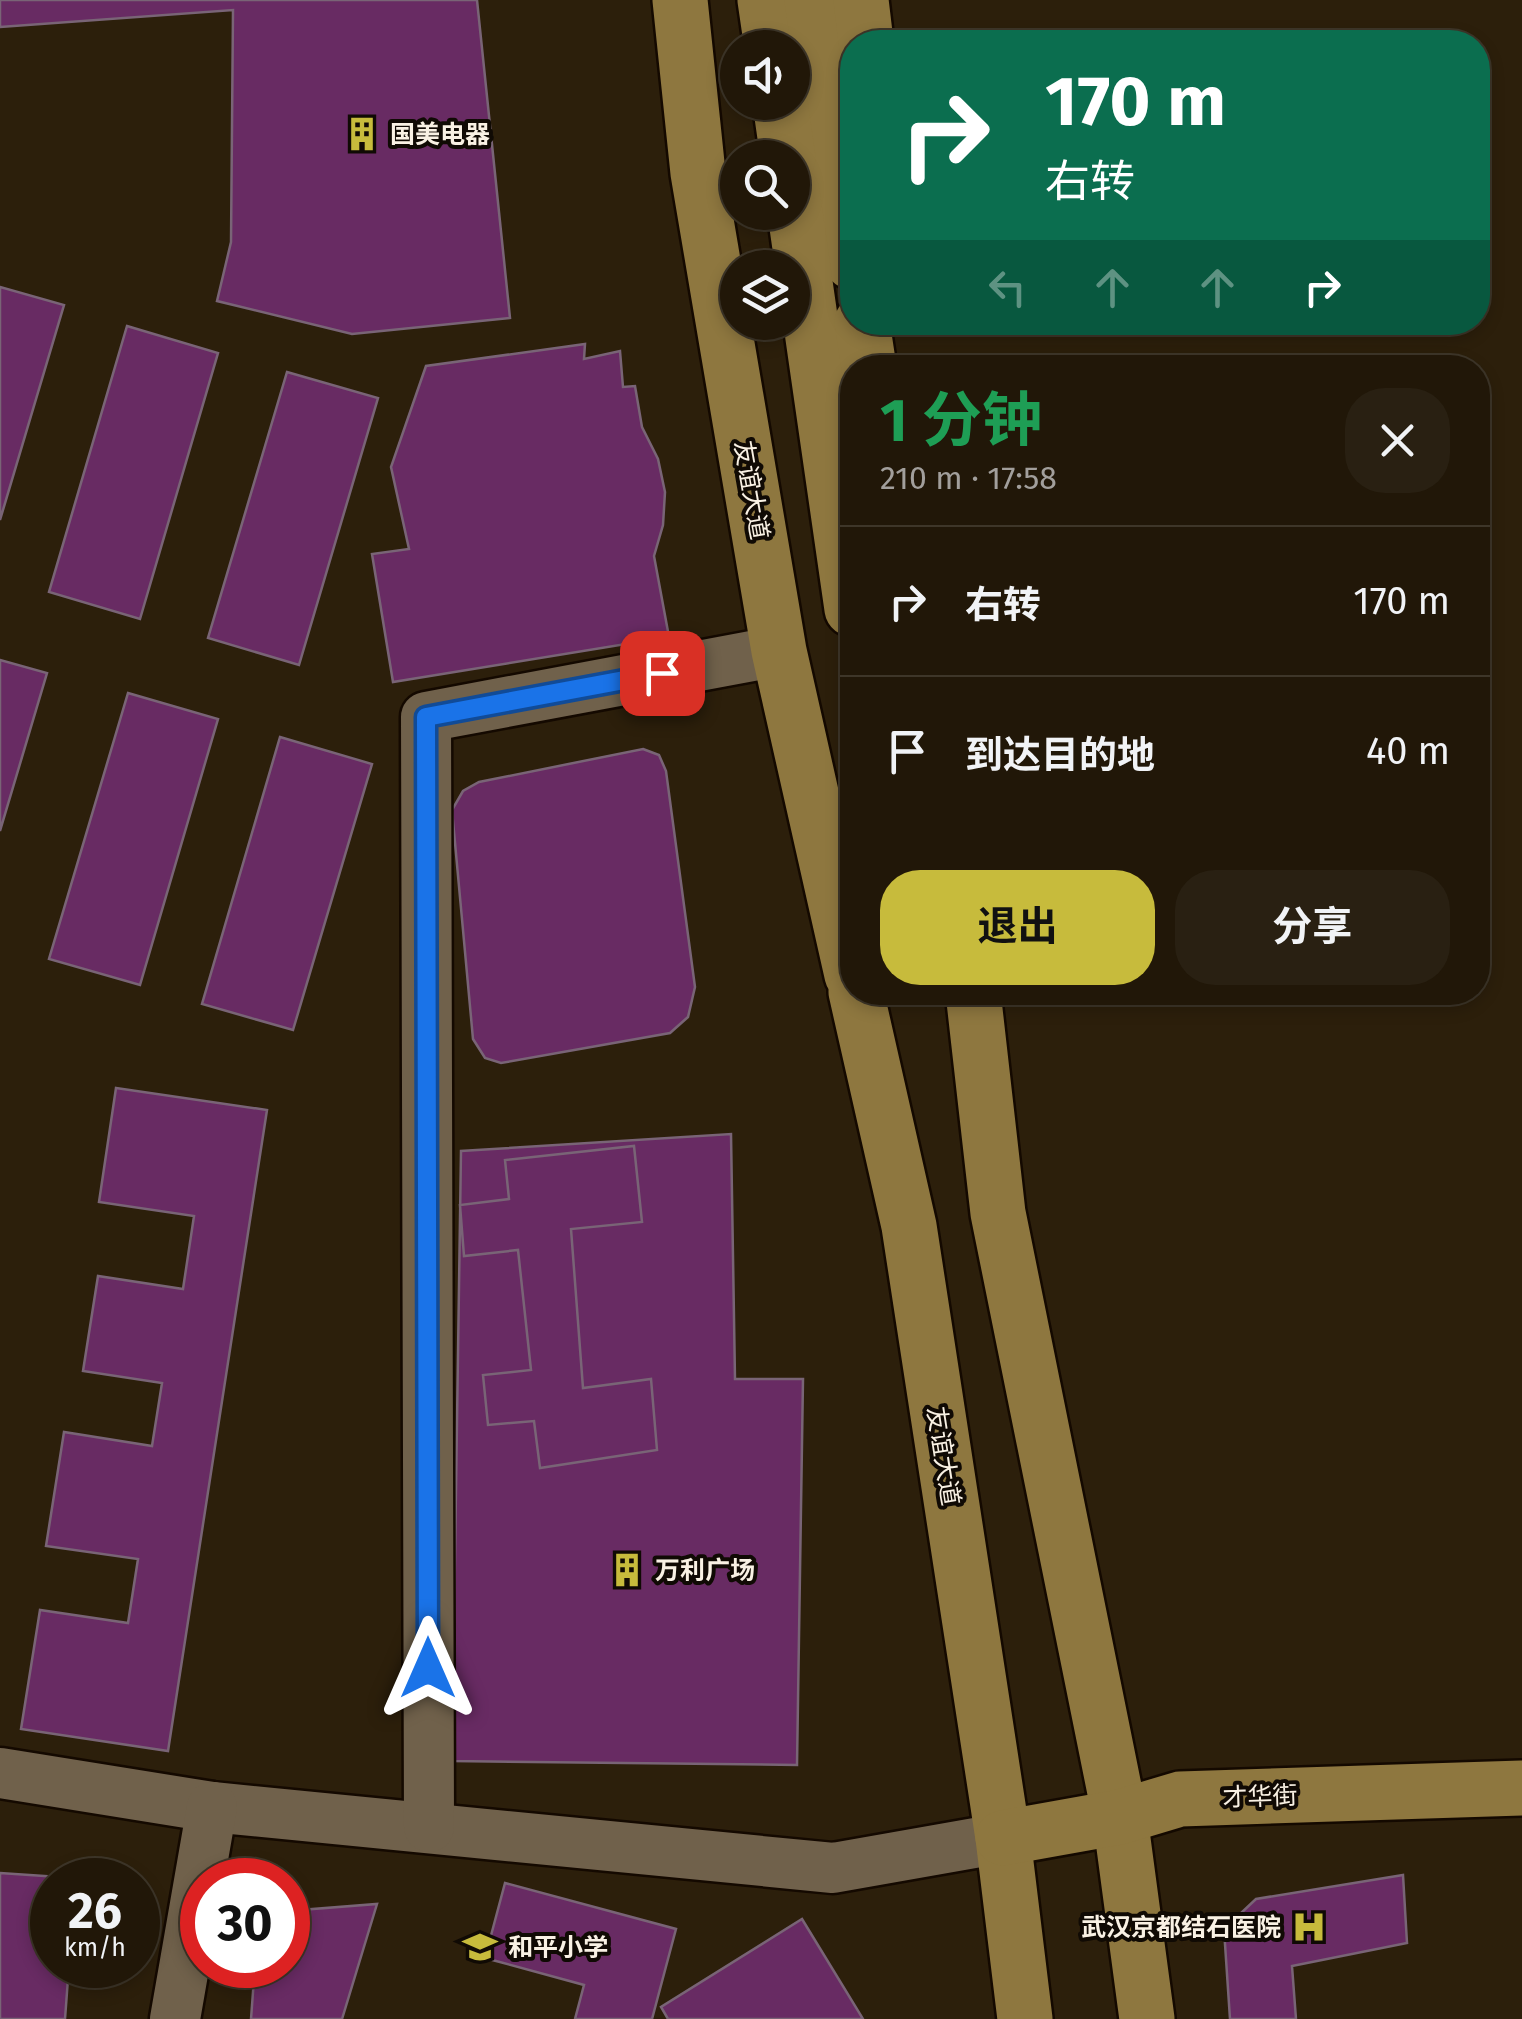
<!DOCTYPE html>
<html lang="zh">
<meta charset="utf-8">
<style>
body{margin:0;font-family:"Fira Sans","Noto Sans SC",sans-serif;background:#292012;color:#f1f3f6;height:100vh;display:flex;flex-direction:column;font-size:38px;white-space:nowrap}
*{box-sizing:border-box;margin:0}
p{font-size:32px;color:#a29f9c}
.icon{flex:none;width:55px;height:55px;fill:none;stroke:currentColor;stroke-width:2;stroke-linecap:round;stroke-linejoin:round}
.map{position:relative;flex:1;overflow:hidden}
.drawer{position:absolute;left:840px;top:355px;width:650px;height:650px;display:flex;flex-direction:column;background:#211708;border-radius:40px;box-shadow:0 5px 15px #0003,0 0 0 2px #3e3629}
.drawer>*{flex:none}
.top-card{position:absolute;left:840px;top:30px;width:650px;height:305px;border-radius:40px;box-shadow:0 5px 15px #0003,0 0 0 2px #3e3629;background:#0b6e4f;color:#fff;overflow:hidden}
.fabs{position:absolute;left:720px;top:30px;display:grid;gap:20px}
.fabs a{display:grid;place-items:center;width:90px;height:90px;border-radius:50%;background:#211708;box-shadow:0 5px 15px #0003,0 0 0 2px #3e3629;font-size:50px}
.speed{position:absolute;left:30px;top:1858px;display:flex;gap:20px;font-size:50px;font-weight:700;text-align:center}
.speed>*{display:grid;place-content:center;width:130px;height:130px;border-radius:50%;background:#211708;box-shadow:0 5px 15px #0003,0 0 0 2px #3e3629;line-height:1}
.speed small{font-size:25px;font-weight:400}
.speed .limit{border:15px solid #d22;background:#fff;color:#111}
.pin{position:absolute;display:grid;place-items:center;width:85px;height:85px;color:#fff;margin:-42px;border-radius:20px;box-shadow:0 5px 15px #0006}
.me{position:absolute;width:110px;margin:-55px;rotate:0deg;stroke-linejoin:round;filter:drop-shadow(0 0 8px #0008)}
.turn{display:flex;align-items:center;gap:35px;height:210px;padding:0 40px;font-size:45px}
.turn .icon{width:130px;height:130px;stroke-width:2.5}
.turn b{display:block;font-size:70px;line-height:85px}
.lanes{display:flex;align-items:center;height:95px;padding:0 40px;background:#0003;justify-content:center;gap:50px;direction:ltr}
.lanes .off{opacity:.35}
.round{display:grid;place-items:center;flex:none;width:105px;height:105px;border-radius:40px;background:#292012}
.head{display:flex;align-items:center;justify-content:space-between;height:170px;padding:0 40px}
h1{font-size:60px;font-weight:700;line-height:75px;color:#1e9e55}
.primary-button{display:flex;gap:20px;margin-top:auto;padding:20px 40px}
.primary-button a{flex:1;height:115px;border-radius:40px;background:#c7bb3c;color:#111;font-size:40px;font-weight:700;line-height:115px;text-align:center}
.primary-button a+a{background:#292012;color:#f1f3f6}
ul{padding:0;list-style:none}
li{display:flex;align-items:center;gap:30px;height:150px;padding:0 40px;border-top:2px solid #3e3629}
li div{flex:1}
li b{display:block;font-size:38px}
li em{font-style:normal}
.map>svg:first-child{display:block}
</style>
<div class="map">
<svg width="1522" height="2019" viewBox="0 0 1522 2019">
<rect width="100%" height="100%" fill="#2c1f0b"/>
<g fill="#682b63" stroke="#796476" stroke-width="2.5">
<polygon points="0,0 477,0 510,318 352,334 217,301 231,242 233,10 0,27"/>
<polygon points="0,287 64,305 0,520"/>
<polygon points="127,326 218,353 140,619 49,592"/>
<polygon points="585,344 584,359 620,351 623,387 635,386 642,427 658,459 665,492 663,525 654,556 669,637 393,682 372,554 409,549 391,467 426,366"/>
<polygon points="287,372 378,398 299,665 208,638"/>
<polygon points="0,660 47,673 0,831"/>
<polygon points="128,693 218,719 140,985 49,959"/>
<polygon points="280,737 372,764 293,1030 202,1004"/>
<polygon points="643,749 659,755 666,771 695,987 688,1017 670,1033 501,1063 485,1058 473,1039 452,810 463,791 479,782"/>
<polygon points="116,1088 267,1110 168,1751 21,1729 40,1610 128,1623 138,1559 46,1546 64,1432 152,1446 162,1383 83,1371 98,1276 183,1289 194,1216 99,1202"/>
<polygon points="731,1134 735,1379 803,1379 797,1765 452,1761 461,1151"/>
<polygon points="634,1146 642,1222 571,1229 583,1388 651,1379 657,1450 540,1468 534,1421 488,1425 483,1375 531,1370 518,1250 464,1256 460,1205 509,1199 505,1160"/>
<polygon points="0,1873 74,1878 52,1880 52,1965 69,1965 65,2019 0,2019"/>
<polygon points="1403,1875 1407,1943 1292,1966 1296,2019 1230,2019 1224,1929 1256,1899"/>
<polygon points="505,1883 676,1929 652,2019 575,2019 584,1985 485,1958"/>
<polygon points="377,1904 342,2019 251,2019 255,1965 288,1965 288,1911"/>
<polygon points="802,1919 863,2019 668,2019 661,2007"/>
</g>
<g fill="none" stroke-linecap="round" stroke-linejoin="round">
<g stroke="#140900" stroke-width="55">
<g id="minor">
<polyline points="0,1773 212,1807 833,1868 1003,1838"/>
<polyline points="429,1827 426,717 779,651"/>
<polyline points="175,2019 212,1807"/>
</g>
</g>
<g stroke="#140900" stroke-width="60">
<g id="major">
<polyline points="680,0 698,173 779,651 852,975"/>
<polyline points="765,0 772,48"/>
<polyline points="812,0 852,262"/>
<polyline points="861,0 866,42"/>
<polyline points="780,102 788,158"/>
<polyline points="792,192 852,609"/>
<polyline points="862,322 869,368"/>
<polyline points="856,992 909,1226 1003,1838 1025,2019"/>
<polyline points="973,992 998,1213 1120,1817 1147,2019"/>
<polyline points="1003,1838 1120,1817 1180,1799 1522,1788"/>
</g>
</g>
<use href="#minor" stroke="#70614b" stroke-width="50"/>
<use href="#major" stroke="#8e773f" stroke-width="55"/>
</g>
<g fill="none" stroke-linecap="round" stroke-linejoin="round">
<g stroke="#114b97" stroke-width="25">
<polyline id="route" points="428,1668 426,717 662,673"/>
</g>
<use href="#route" stroke="#1a73e8" stroke-width="18"/>
</g>
<defs>
<g id="building-bare" transform="scale(2.7)"><path d="M-4-6H4V6H1V3H-1V6H-4ZM-2.5-4.3h1.7v1.8h-1.7ZM.8-4.3h1.7v1.8H.8ZM-2.5-1h1.7V.8h-1.7ZM.8-1h1.7V.8H.8Z" fill="#c7bb3c" stroke="#100a04" stroke-width="2.5" paint-order="stroke"/></g>
<g id="hospital-bare" transform="scale(2.7)"><path d="M-5-5h3v3.5h4V-5h3V5h-3V1.5h-4V5h-3Z" fill="#c7bb3c" stroke="#100a04" stroke-width="2.5" paint-order="stroke"/></g>
<g id="school-bare" transform="scale(2.7)"><path d="M0-5L7-2L0 1L-7-2ZM-4 1L0 2.5L4 1V4Q0 6-4 4Z" fill="#c7bb3c" stroke="#100a04" stroke-width="2.5" paint-order="stroke"/></g>
</defs>
<g fill-rule="evenodd">
<use href="#building-bare" x="362" y="134"/>
<use href="#building-bare" x="627" y="1570"/>
<use href="#hospital-bare" x="1309" y="1927"/>
<use href="#school-bare" x="480" y="1947"/>
</g>
<g text-anchor="middle" stroke-width="8" stroke-linejoin="round" paint-order="stroke">
<g font-size="25" font-weight="bold" fill="#f9f1e4" stroke="#100a04" text-anchor="start">
<text x="390" y="143">国美电器</text>
<text x="655" y="1579">万利广场</text>
<text x="1281" y="1936" text-anchor="end">武汉京都结石医院</text>
<text x="508" y="1956">和平小学</text>
</g>
<g font-size="25" fill="#f9f1e4" stroke="#100a04">
<text transform="translate(752 490) rotate(80)" y="9">友谊大道</text>
<text transform="translate(944 1456) rotate(81)" y="9">友谊大道</text>
<text transform="translate(1260 1796) rotate(-2)" y="9">才华街</text>
</g>
</g>
</svg>
<div class="fabs">
<a><svg class="icon" aria-label="sound" viewBox="0 0 24 24"><path d="M4 9h4l5-4v14l-5-4H4zM17 9q2 3 0 6"/></svg></a>
<a><svg class="icon" aria-label="search" viewBox="0 0 24 24"><circle cx="10" cy="10" r="6"/><path d="M15 15l6 6"/></svg></a>
<a><svg class="icon" aria-label="layers" viewBox="0 0 24 24"><path d="M12 4l9 5-9 5-9-5zM3 14l9 5 9-5"/></svg></a>
</div>
<div class="speed"><div>26<small>km/h</small></div><div class="limit">30</div></div>
<div class="pin" style="left:662px;top:673px;background:#d93025"><svg class="icon" aria-label="arrive" viewBox="0 0 24 24"><path d="M6 21V4h12l-3 4 3 4H6"/></svg></div>
<svg class="me" style="left:428px;top:1668px" viewBox="-20 -20 40 40"><path d="M0-17L14 15 0 8-14 15z" fill="#1a73e8" stroke="#fff" stroke-width="4"/></svg>
<div class="top-card">
<div class="turn"><svg class="icon" aria-label="right" viewBox="0 0 24 24"><path d="M7 20v-9h11M14 6l5 5-5 5"/></svg><div><b>170 m</b>右转</div></div>
<div class="lanes"><svg class="icon off" aria-label="left" viewBox="0 0 24 24"><path d="M17 20v-9H6M10 6l-5 5 5 5"/></svg><svg class="icon off" aria-label="ahead" viewBox="0 0 24 24"><path d="M12 20V5M6 11l6-6 6 6"/></svg><svg class="icon off" aria-label="ahead" viewBox="0 0 24 24"><path d="M12 20V5M6 11l6-6 6 6"/></svg><svg class="icon" aria-label="right" viewBox="0 0 24 24"><path d="M7 20v-9h11M14 6l5 5-5 5"/></svg></div>
</div>
<section class="drawer">
<div class="head"><div><h1>1 分钟</h1><p>210 m · 17:58</p></div><a class="round"><svg class="icon" aria-label="close" viewBox="0 0 24 24"><path d="M6 6l12 12M18 6L6 18"/></svg></a></div>
<ul>
<li><svg class="icon" aria-label="right" viewBox="0 0 24 24"><path d="M7 20v-9h11M14 6l5 5-5 5"/></svg><div><b>右转</b></div><em>170 m</em></li>
<li><svg class="icon" aria-label="arrive" viewBox="0 0 24 24"><path d="M6 21V4h12l-3 4 3 4H6"/></svg><div><b>到达目的地</b></div><em>40 m</em></li>
</ul>
<div class="primary-button"><a>退出</a><a>分享</a></div>
</section>
</div>
